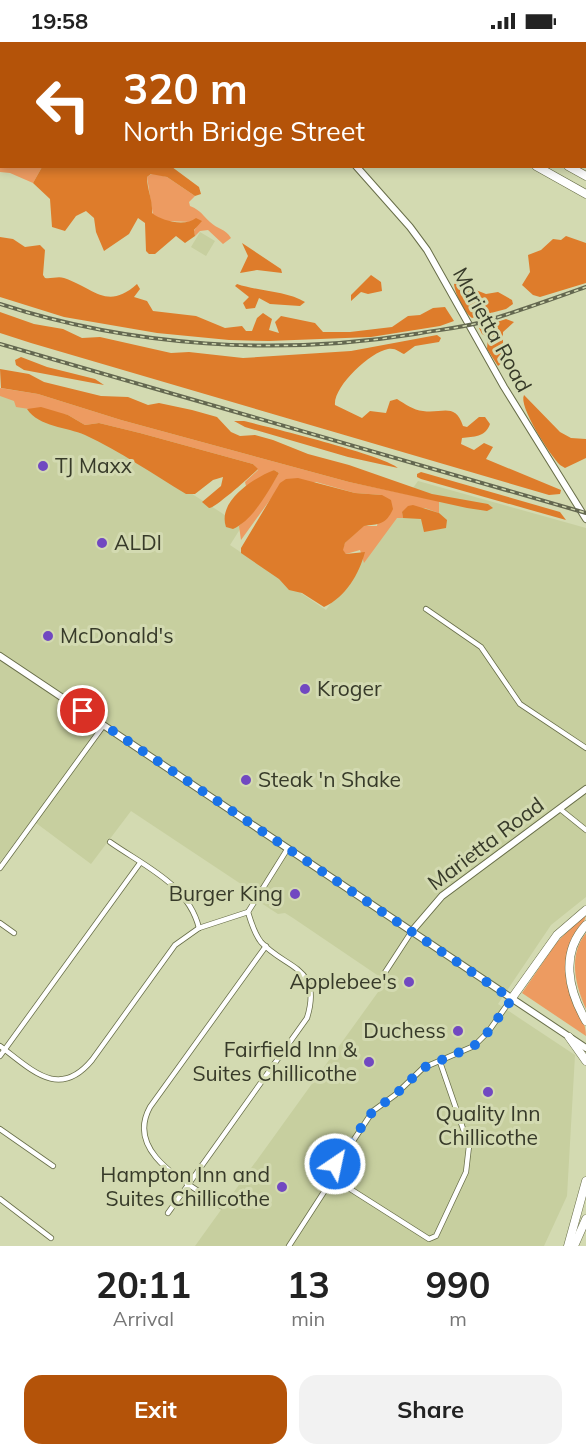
<!DOCTYPE html>
<style>
body{margin:0;font-family:Mulish,sans-serif;background:#f2f2f2;color:#222;height:100vh;display:flex;flex-direction:column;font-size:22px;white-space:nowrap}
*{box-sizing:border-box;margin:0}
p{font-size:20px;color:#767676}
.icon{flex:none;width:33px;height:33px;fill:none;stroke:currentColor;stroke-width:2;stroke-linecap:round;stroke-linejoin:round}
.map{position:relative;height:1204px;overflow:hidden}
.drawer{display:flex;flex-direction:column;background:#fff;flex:1}
.drawer>*{flex:none}
.banner{position:absolute;left:0px;top:0px;width:586px;height:126px;box-shadow:0 3px 9px #0003;background:#b45309;color:#fff;overflow:hidden}
.pin{position:absolute;display:grid;place-items:center;width:51px;height:51px;color:#fff;margin:-26px;border:3px solid #fff;border-radius:50%;box-shadow:0 2px 6px #0007}
.me{position:absolute;width:66px;margin:-33px;rotate:34deg;stroke-linejoin:round;filter:drop-shadow(0 0 4px #0008)}
.turn{display:flex;align-items:center;gap:21px;height:126px;padding:0 24px;font-size:27px}
.turn .icon{width:78px;height:78px;stroke-width:2.5}
.turn b{display:block;font-size:42px;line-height:51px}
.eta{display:flex;justify-content:space-evenly;align-items:center;height:102px;text-align:center}
.eta b{font-size:36px;font-weight:700;line-height:42px}
.primary-button{display:flex;gap:12px;margin-top:auto;padding:12px 24px}
.primary-button a{flex:1;height:69px;border-radius:18px;background:#b45309;color:#fff;font-size:24px;font-weight:700;line-height:69px;text-align:center}
.primary-button a+a{background:#f2f2f2;color:#222}
.status{display:flex;justify-content:space-between;align-items:center;height:42px;padding:0 30px;background:#fff;direction:ltr}
.status svg{height:16px;fill:currentColor}
.map>svg:first-child{display:block}
</style>
<div class="status"><b>19:58</b><svg viewBox="0 0 49 12"><path d="M0 12V9h3v3zM5 12V6h3v6zM10 12V3h3v9zM15 12V0h3v12zM26 1h20v11H26zM47 4h2v5h-2z"/></svg></div>
<div class="map">
<svg width="586" height="1204" viewBox="0 0 586 1204">
<rect width="100%" height="100%" fill="#d3dab1"/>
<g fill="#c7cf9f">
<polygon points="200,190 215,199 206,214 191,205"/>
<polygon points="0,349 133,414 242,484 230,503 326,568 418,439 586,486 586,855 551,883 498,962 575,1013 567,1154 544,1204 195,1204 386,939 293,876 285,871 278,872 258,859 253,850 131,769 91,822 32,778 0,820"/>
</g>
<g fill="#ed9b61">
<polygon points="0,51 2,124 42,125 33,141 10,131 0,130"/>
<path d="M153,131L167,135L195,154L189,160L190,164C202,169 202,173 210,180C217,187 226,187 231,196L223,202L208,188L200,189L195,194L194,189L197,184L192,180L165,179L153,173L147,135Z"/>
<polygon points="0,346 38,352 121,378 349,440 439,459 439,471 425,466 402,470 403,476 397,476 364,521 360,508 346,512 342,508 345,501 363,484 377,484 382,453 355,451 316,440 275,451 241,498 239,484 257,465 279,431 274,428 246,444 245,440 258,428 253,422 140,391 99,381 85,383 68,373 16,365 14,359 0,354"/>
<path d="M586,871C586,885 565,902 566,927C566,953 586,973 586,994L522,951L557,900Z"/>
<path d="M586,891V967C575,943 568,913 586,891Z"/>
</g>
<g fill="#de7c2b">
<path d="M42,125H172L199,145L201,152L195,154L167,135L151,132L147,135C147,148 153,158 152,171C162,179 185,185 196,176L202,179L194,188L195,194L185,201L176,194L155,212H149L146,209L145,181L138,176L129,192L104,209L96,190L94,176L86,169L76,174L65,189L52,185L50,157L33,141Z"/>
<polygon points="566,194 586,201 586,241 540,255 533,253 522,243 530,230 528,213 541,208 553,197 561,198"/>
<path d="M0,195L13,197L25,205L40,203L45,208L43,233L45,236C51,237 58,234 64,236C94,246 107,269 137,242L140,247L134,255L147,259L153,269L196,274L225,286L242,284L246,289H252L257,276L263,271L272,277L269,288L279,291L275,280L281,274L315,281L323,290H350L392,285L408,274L420,273L433,266L445,265L454,279L440,284L371,295L269,299L229,298L157,291L64,275L0,255Z"/>
<polygon points="242,201 281,227 282,231 257,228 240,231 248,214"/>
<polygon points="371,233 381,240 382,249 368,252 361,250 351,259 351,253"/>
<path d="M458,241L486,252L498,250L512,258L513,262L506,267L472,276C464,270 455,252 454,242Z"/>
<path d="M237,242C257,249 287,249 305,260L300,264L270,262L259,256L255,266L246,267L243,261L249,255L235,244Z"/>
<path d="M0,270L34,282L63,287L82,296L100,295L171,311L189,310L243,316L351,309L437,293L441,296L439,300L415,304L404,312C398,310 397,306 388,307C370,310 333,345 335,363L362,376L370,369L386,371L390,359L397,357C405,362 413,368 423,369C442,372 455,360 463,384L467,385L479,375H485L490,382C485,396 474,394 462,396L461,402L474,408L484,401L493,405L486,417L561,448L560,452L549,453L31,301L0,291Z"/>
<polygon points="506,277 514,280 503,290 503,320 498,324 487,307 488,295 482,292 479,286"/>
<polygon points="21,315 47,325 95,337 104,343 24,328 16,323 15,318"/>
<polygon points="0,327 29,332 44,340 101,354 128,355 148,363 159,361 192,368 217,375 231,390 240,394 255,393 273,398 308,412 349,423 432,452 488,462 493,466 487,469 467,466 349,440 121,378 38,352 1,346"/>
<path d="M524,353L560,390L571,396L586,397V416L565,426L560,423C550,413 518,364 524,353Z"/>
<path d="M41,365L68,373L85,383L99,381L140,391L253,422L258,427C251,434 214,467 209,466L202,460L221,444L223,435L213,438L195,452H186C153,432 121,410 85,393C67,385 39,385 27,367Z"/>
<path d="M234,379H244C268,385 386,414 398,426L348,415L245,385Z"/>
<path d="M274,428L279,431C268,450 253,478 233,487L226,485C217,459 254,436 274,428Z"/>
<polygon points="421,430 560,470 566,478 421,437 417,435 417,432"/>
<path d="M298,436L355,451L382,453L391,458L393,467C386,483 378,482 364,484L345,501L343,508L346,512L365,510C359,532 346,555 324,565L302,551L289,548L279,537L241,511V506L280,441L286,437Z"/>
<polygon points="413,463 439,471 447,478 446,486 424,490 421,477 403,476 402,470 408,464"/>
</g>
<g fill="none" stroke-linecap="round" stroke-linejoin="round">
<g stroke="#686e49" stroke-width="6">
<g id="street">
<polyline points="222,0 224,2"/>
<polyline points="426,567 481,605 520,662 586,706"/>
<polyline points="560,767 586,788"/>
<path d="M110,800C144,824 188,842 199,886"/>
<polyline points="0,826 104,683"/>
<polyline points="0,881 14,891"/>
<polyline points="384,932 412,889"/>
<path d="M0,1004C32,1028 59,1058 92,1018L175,903L199,886L248,870"/>
<polyline points="0,1014 140,821"/>
<polyline points="440,1020 469,1104 466,1130 436,1194 429,1197 333,1136 333,1129 373,1069 395,1053 423,1026 474,1004 488,990 512,956"/>
<polyline points="0,1087 53,1124"/>
<polyline points="0,1157 51,1196"/>
<path d="M221,1164C189,1141 124,1112 150,1065L266,904"/>
<path d="M168,1171L307,976C323,924 285,927 261,900C254,891 251,880 248,870L288,806"/>
<polyline points="289,1204 333,1136"/>
</g>
</g>
<g stroke="#686e49" stroke-width="8">
<g id="secondary">
<polyline points="286,0 287,2"/>
<polyline points="404,0 407,2"/>
<polyline points="585,108 586,108"/>
<polyline points="356,124 410,185 427,208 504,345 586,477"/>
<polyline points="0,614 586,1006"/>
<polyline points="412,889 442,854 586,747"/>
</g>
</g>
<g stroke="#686e49" stroke-width="9">
<g id="highway">
<polyline points="309,0 312,2"/>
<polyline points="341,0 343,2"/>
<polyline points="536,124 586,152"/>
<polyline points="568,124 586,134"/>
<path d="M586,883C560,911 568,948 586,979"/>
<polyline points="512,956 557,893 586,868"/>
<polyline points="569,995 586,1019"/>
<polyline points="568,1204 586,1139"/>
<polyline points="574,1204 586,1177"/>
</g>
</g>
<use href="#street" stroke="#fff" stroke-width="4.5"/>
<use href="#secondary" stroke="#fff" stroke-width="6"/>
<use href="#highway" stroke="#fff" stroke-width="8"/>
<g stroke="#646850" stroke-width="4">
<g id="rail">
<path d="M0,262C132,305 278,314 415,292C437,288 460,286 482,280C517,270 552,257 586,245"/>
<polyline points="0,302 586,471"/>
</g>
</g>
<use href="#rail" stroke="#d3dab1" stroke-width="1.5" stroke-dasharray="4.5" stroke-linecap="butt"/>
</g>
<g fill="none" stroke-linecap="round" stroke-linejoin="round">
<polyline stroke="#1a73e8" stroke-width="10" stroke-dasharray="0 18" points="83,669 512,957 488,990 474,1004 423,1026 395,1053 373,1069 335,1122"/>
</g>
<g fill="#7148c1" stroke="#d3dab1" stroke-width="2">
<circle cx="43" cy="424" r="6"/>
<circle cx="102" cy="501" r="6"/>
<circle cx="48" cy="594" r="6"/>
<circle cx="305" cy="647" r="6"/>
<circle cx="246" cy="738" r="6"/>
<circle cx="295" cy="852" r="6"/>
<circle cx="409" cy="940" r="6"/>
<circle cx="458" cy="989" r="6"/>
<circle cx="369" cy="1020" r="6"/>
<circle cx="488" cy="1050" r="6"/>
<circle cx="282" cy="1145" r="6"/>
</g>
<g text-anchor="middle" stroke-width="6" stroke-linejoin="round" paint-order="stroke">
<g font-size="21" fill="#373a29" stroke="#d3dab1">
<text transform="translate(492 288) rotate(61)" y="7">Marietta Road</text>
<text transform="translate(486 802) rotate(-37)" y="7">Marietta Road</text>
</g>
<g font-size="21" fill="#373a29" stroke="#d3dab1" text-anchor="start">
<text x="55" y="431">TJ Maxx</text>
<text x="114" y="508">ALDI</text>
<text x="60" y="601">McDonald's</text>
<text x="317" y="654">Kroger</text>
<text x="258" y="745">Steak 'n Shake</text>
<text x="283" y="859" text-anchor="end">Burger King</text>
<text x="397" y="947" text-anchor="end">Applebee's</text>
<text x="446" y="996" text-anchor="end">Duchess</text>
<text x="357" y="1015" text-anchor="end">Fairfield Inn &amp;<tspan x="357" dy="24">Suites Chillicothe</tspan></text>
<text x="488" y="1079" text-anchor="middle">Quality Inn<tspan x="488" dy="24">Chillicothe</tspan></text>
<text x="270" y="1140" text-anchor="end">Hampton Inn and<tspan x="270" dy="24">Suites Chillicothe</tspan></text>
</g>
</g>
</svg>
<div class="pin" style="left:83px;top:669px;background:#d93025"><svg class="icon" aria-label="arrive" viewBox="0 0 24 24"><path d="M6 21V4h12l-3 4 3 4H6"/></svg></div>
<svg class="me" style="left:335px;top:1122px" viewBox="-20 -20 40 40"><circle r="17" fill="#1a73e8" stroke="#fff" stroke-width="3"/><path d="M0-11L8 9 0 5-8 9z" fill="#fff"/></svg>
<div class="banner">
<div class="turn"><svg class="icon" aria-label="left" viewBox="0 0 24 24"><path d="M17 20v-9H6M10 6l-5 5 5 5"/></svg><div><b>320 m</b>North Bridge Street</div></div>
</div>
</div>
<section class="drawer">
<div class="eta">
<div><b>20:11</b><p>Arrival</p></div>
<div><b>13</b><p>min</p></div>
<div><b>990</b><p>m</p></div>
</div>
<div class="primary-button"><a>Exit</a><a>Share</a></div>
</section>
